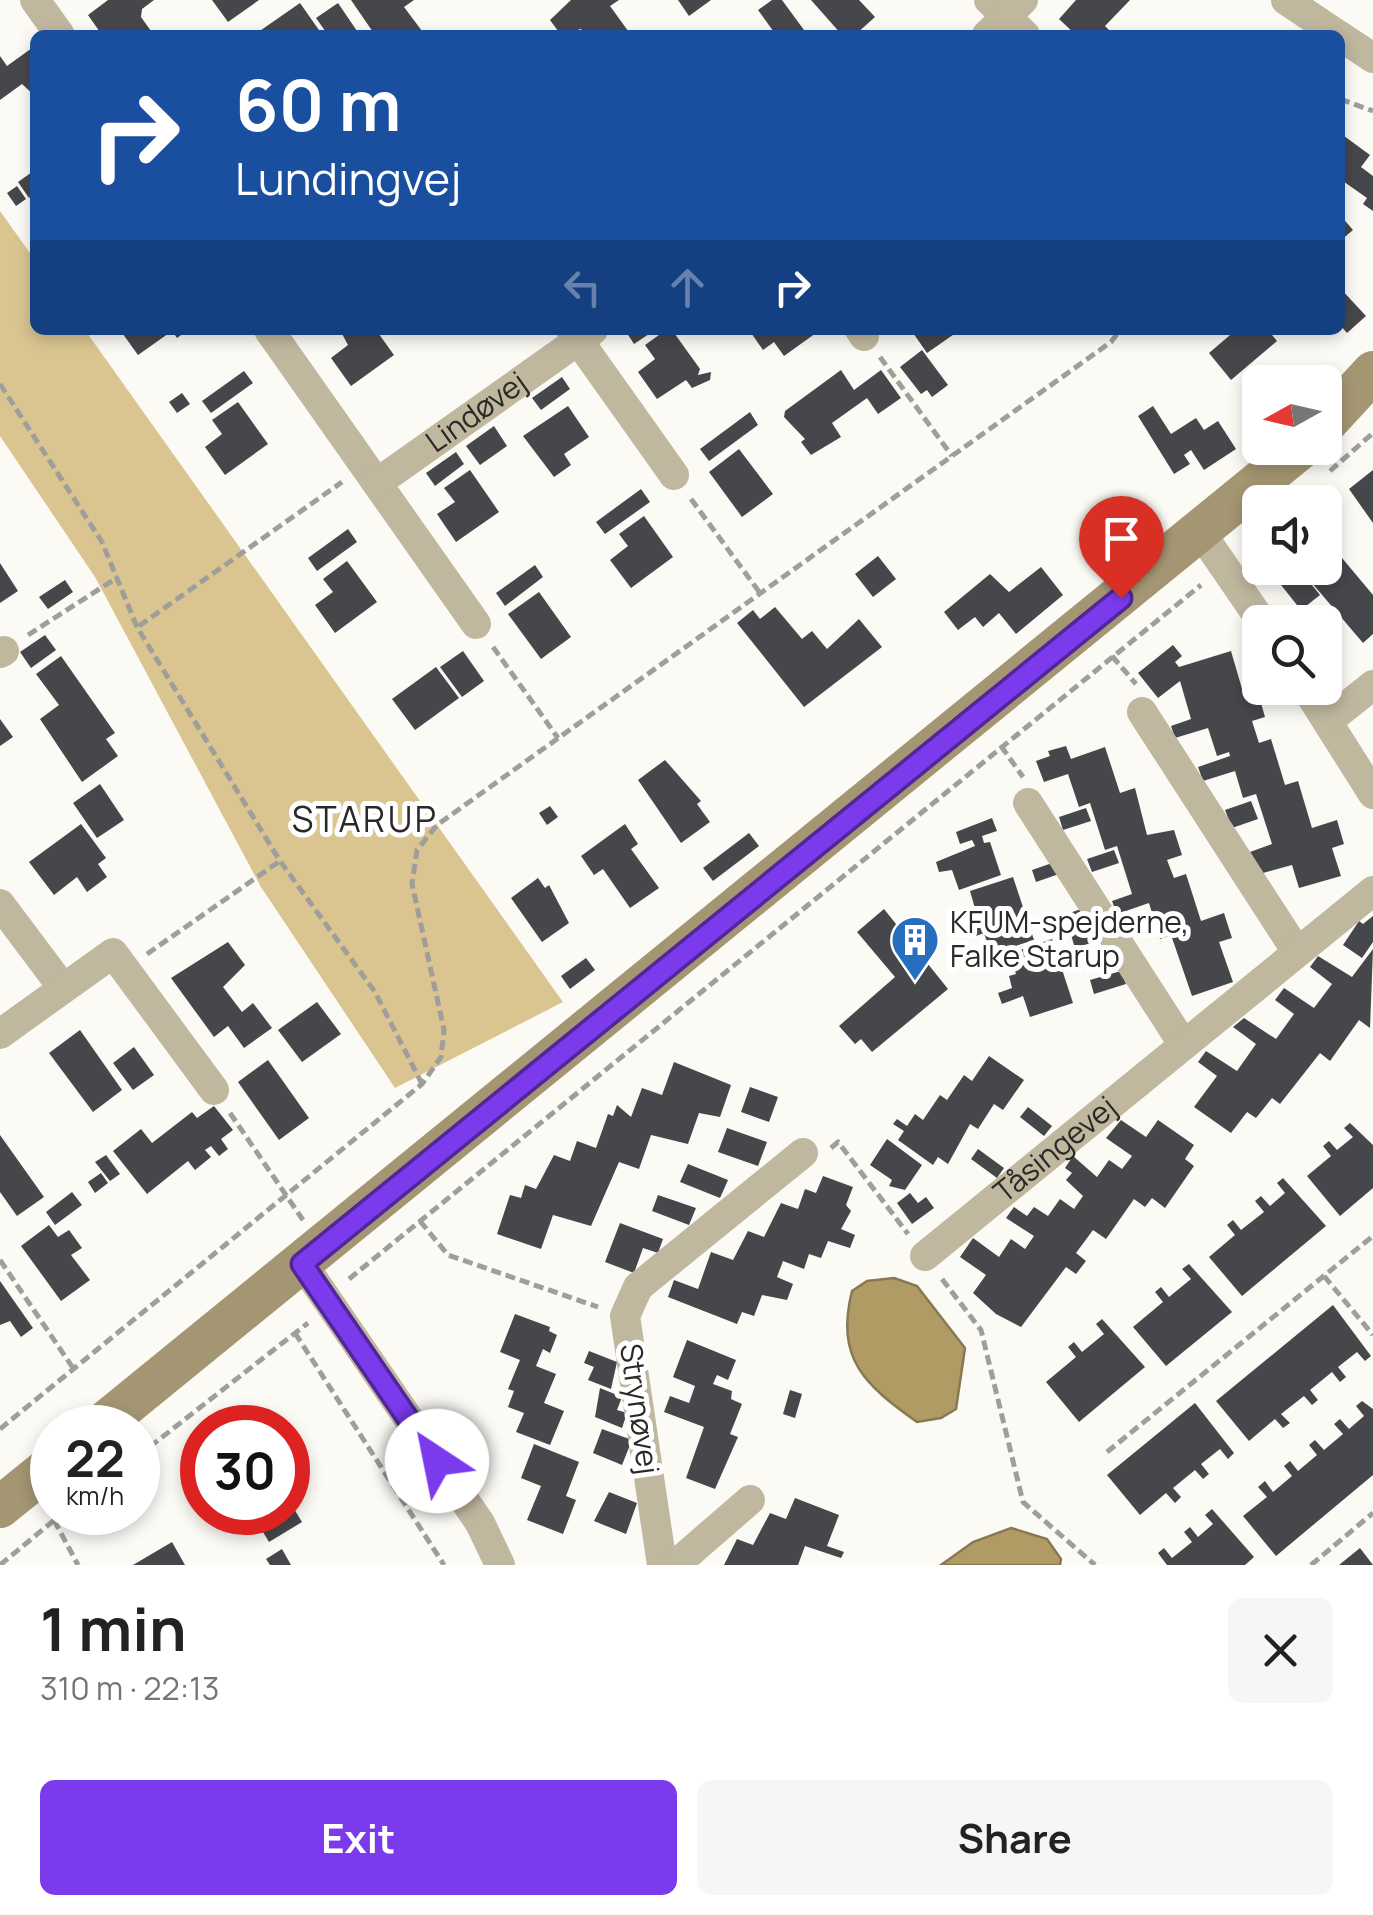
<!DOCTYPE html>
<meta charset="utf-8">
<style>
body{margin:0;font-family:Manrope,sans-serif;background:#f6f6f6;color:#222;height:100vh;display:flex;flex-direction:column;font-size:38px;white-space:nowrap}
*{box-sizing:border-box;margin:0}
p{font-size:32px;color:#767676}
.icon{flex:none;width:55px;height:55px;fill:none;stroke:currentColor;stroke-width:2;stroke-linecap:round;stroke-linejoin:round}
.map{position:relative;height:1565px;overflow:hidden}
.side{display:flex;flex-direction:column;background:#fff;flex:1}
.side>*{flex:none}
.banner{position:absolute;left:30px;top:30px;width:1315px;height:305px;border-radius:15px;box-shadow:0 5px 15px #0003;background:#1a4fa0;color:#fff;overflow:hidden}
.needle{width:65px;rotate:262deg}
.tools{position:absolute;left:1242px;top:365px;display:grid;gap:20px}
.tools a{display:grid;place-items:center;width:100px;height:100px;border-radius:15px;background:#fff;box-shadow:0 5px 15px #0003;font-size:50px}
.speed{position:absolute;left:30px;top:1405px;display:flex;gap:20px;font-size:50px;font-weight:700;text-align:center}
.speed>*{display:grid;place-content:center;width:130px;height:130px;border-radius:50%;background:#fff;box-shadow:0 5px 15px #0003;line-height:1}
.speed small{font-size:25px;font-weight:400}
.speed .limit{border:15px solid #d22;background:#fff;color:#111}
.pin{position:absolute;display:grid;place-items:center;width:85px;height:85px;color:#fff;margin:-102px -42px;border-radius:50% 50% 50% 0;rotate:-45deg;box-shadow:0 0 10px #0007}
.pin .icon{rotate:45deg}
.me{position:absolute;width:110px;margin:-55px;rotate:326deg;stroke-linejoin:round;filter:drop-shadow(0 0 8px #0008)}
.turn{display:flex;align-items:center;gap:35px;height:210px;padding:0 40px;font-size:45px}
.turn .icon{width:130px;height:130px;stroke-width:2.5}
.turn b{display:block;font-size:70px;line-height:85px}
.lanes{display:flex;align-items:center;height:95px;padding:0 40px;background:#0003;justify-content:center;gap:50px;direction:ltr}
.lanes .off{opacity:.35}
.round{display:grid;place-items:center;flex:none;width:105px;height:105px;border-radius:15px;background:#f6f6f6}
.head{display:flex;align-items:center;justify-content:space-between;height:170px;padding:0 40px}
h1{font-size:60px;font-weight:700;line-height:75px}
.action{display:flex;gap:20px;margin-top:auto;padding:20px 40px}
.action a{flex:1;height:115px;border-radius:15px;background:#7c3aed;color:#fff;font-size:40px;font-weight:700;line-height:115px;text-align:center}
.action a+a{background:#f6f6f6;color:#222}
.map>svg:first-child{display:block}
</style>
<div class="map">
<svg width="1373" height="1565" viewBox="0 0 1373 1565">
<rect width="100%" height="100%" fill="#fbfaf5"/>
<polygon fill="#dac591" points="0,211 35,260 35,330 85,330 563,1002 395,1088 261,887 95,577 0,436"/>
<g fill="#b09b65" stroke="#887953" stroke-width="2.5">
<path d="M894,1278L917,1286L965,1348L956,1409L941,1418L917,1422C865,1385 835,1359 852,1291L867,1281Z"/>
<polygon points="1011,1528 1047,1539 1061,1559 1060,1565 941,1565 973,1542"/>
</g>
<g fill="#45474b">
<polygon points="108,0 154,0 142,9 141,17 151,31 102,35 88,15"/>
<polygon points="212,0 259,0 228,22"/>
<polygon points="351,0 414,0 404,7 425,35 375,35"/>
<polygon points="571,0 619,0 610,6 631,35 586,35 581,29 561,35 550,20"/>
<polygon points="678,0 711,0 689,16"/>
<polygon points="772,0 782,0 804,30 797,35 776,35 758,10"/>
<polygon points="811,0 859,0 875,17 855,35 842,35"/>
<polygon points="1076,0 1130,0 1105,26 1114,35 1076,35 1059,19"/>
<polygon points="300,3 321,33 318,35 254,35"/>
<polygon points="338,3 357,31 352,35 328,35 316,18"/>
<polygon points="32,48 35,96 22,84 0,100 0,56 7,66"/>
<polygon points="1340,133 1370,155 1361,167 1373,176 1373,211 1363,204 1367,198 1340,179"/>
<polygon points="35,170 35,193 29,198 18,182"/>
<polygon points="17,186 26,199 16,206 7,193"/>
<polygon points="1340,215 1353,230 1340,241"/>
<polygon points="1340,288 1366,316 1347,333 1340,325"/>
<polygon points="120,330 188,330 177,338 172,331 138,355"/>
<polygon points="340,330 376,330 394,355 351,386 331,358 348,345"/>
<polygon points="625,330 655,330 634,344"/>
<polygon points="666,330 672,330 700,369 698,375 711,372 710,380 692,388 686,380 657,399 638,372 655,359 645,345"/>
<polygon points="749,330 814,330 816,333 784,356 774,342 763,350"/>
<polygon points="911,330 960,330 927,353"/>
<polygon points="1236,330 1268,330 1277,341 1231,380 1209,353"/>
<polygon points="922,350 948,385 932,397 927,390 921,394 900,367"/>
<polygon points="841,370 854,390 881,370 901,398 878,414 867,398 832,423 841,437 811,455 801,442 805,439 784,417 785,411"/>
<polygon points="244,371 253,383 211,413 202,401"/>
<polygon points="562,377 570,389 541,410 532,398"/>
<polygon points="182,393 190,404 177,413 169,402"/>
<polygon points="238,402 268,444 225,475 205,447 222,434 212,420"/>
<polygon points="568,406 589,437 564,454 571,465 554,477 523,436"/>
<polygon points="1153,406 1171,434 1196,418 1204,430 1218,421 1236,449 1204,470 1191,450 1184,455 1190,464 1174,474 1138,416"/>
<polygon points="750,412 758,425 709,461 700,449"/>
<polygon points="494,426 507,446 480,465 466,446"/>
<polygon points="739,449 773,494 742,517 709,472"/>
<polygon points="456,452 464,464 435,486 426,473"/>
<polygon points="470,470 499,512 456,542 437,514 455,502 444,488"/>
<polygon points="1373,470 1373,523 1349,489"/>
<polygon points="641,489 650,502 605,534 596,522"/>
<polygon points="644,516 673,557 631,588 610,560 628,546 619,534"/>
<polygon points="348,529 357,542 317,571 308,558"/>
<polygon points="878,556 896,579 873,597 855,574"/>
<polygon points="1342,558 1373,595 1373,634 1363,643 1312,583"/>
<polygon points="347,561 377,602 335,633 315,605 333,592 323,579"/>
<polygon points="0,563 18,591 0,603"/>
<polygon points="535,565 543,577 505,606 496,593"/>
<polygon points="1041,567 1063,595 1016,634 999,613 983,627 975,617 958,630 944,612 990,574 1009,592"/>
<polygon points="1282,568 1298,568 1320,595 1301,610 1273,575"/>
<polygon points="65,580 73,592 48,609 39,597"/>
<polygon points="539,592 571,637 541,659 508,614"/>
<polygon points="775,607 802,639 812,631 827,649 859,619 882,647 804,707 737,623 753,610 760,619"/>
<polygon points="45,635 56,650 31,668 20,652"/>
<polygon points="1173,645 1182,656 1175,662 1179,667 1231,651 1245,699 1250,698 1248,691 1257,689 1265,717 1252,721 1259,743 1271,739 1285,785 1298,781 1312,828 1337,820 1344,844 1332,848 1341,876 1299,888 1292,865 1263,873 1250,852 1272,844 1256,794 1243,798 1235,771 1203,781 1198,767 1230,756 1229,752 1217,756 1208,728 1175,738 1171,726 1191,719 1180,681 1158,698 1138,673"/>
<polygon points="463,651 484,681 462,697 440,667"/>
<polygon points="61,656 115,733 106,739 118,756 82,782 40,719 59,705 36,674"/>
<polygon points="436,667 459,698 415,730 392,699"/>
<polygon points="0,719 13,737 0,746"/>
<polygon points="1066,746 1071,759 1105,747 1120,793 1135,788 1147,835 1174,830 1182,855 1167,860 1174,878 1186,874 1201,921 1224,913 1232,938 1219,942 1233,982 1192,996 1171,935 1160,939 1149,903 1117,914 1112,901 1132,894 1117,846 1105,850 1090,803 1079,807 1068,774 1044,782 1036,761 1050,756 1048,751"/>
<polygon points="665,760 701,801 697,804 710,822 681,843 638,780"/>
<polygon points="100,784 124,820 97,838 73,803"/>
<polygon points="1251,801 1258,819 1232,828 1225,810"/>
<polygon points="550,806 558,817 547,825 539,813"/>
<polygon points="1086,808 1091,821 1063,830 1059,817"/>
<polygon points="992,818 997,831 982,836 984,843 990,842 1001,875 959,890 952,870 939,872 936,862 975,846 972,840 960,844 956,832"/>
<polygon points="81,824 106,858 98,864 107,877 87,892 77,877 54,895 29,862"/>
<polygon points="625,824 638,844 631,849 659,888 630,908 603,869 594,875 581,856"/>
<polygon points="749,833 759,846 713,881 703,868"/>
<polygon points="1114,850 1119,863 1092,872 1087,859"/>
<polygon points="1055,862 1059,874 1036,882 1032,870"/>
<polygon points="1013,877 1034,940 991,954 984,933 976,936 969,914 976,912 970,891"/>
<polygon points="538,878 545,888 549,885 569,923 542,942 511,898"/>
<polygon points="1084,908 1088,921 1056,932 1052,919"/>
<polygon points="884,909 948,989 872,1052 861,1039 855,1044 839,1026 895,977 857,932"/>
<polygon points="1373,916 1373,942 1362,958 1343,945 1359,921 1363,924"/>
<polygon points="1096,927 1100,940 1075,948 1071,935"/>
<polygon points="1052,939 1073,1003 1030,1017 1023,996 1002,1004 998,993 1012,988 1009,976 1016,974 1009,954"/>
<polygon points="228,942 245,965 223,987 242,1012 253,1003 272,1028 244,1048 228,1026 214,1037 171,978"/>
<polygon points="1373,949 1370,1028 1359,1020 1330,1061 1320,1053 1280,1104 1272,1098 1256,1118 1247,1112 1231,1133 1194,1107 1217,1076 1198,1062 1206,1051 1237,1071 1256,1044 1233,1027 1244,1018 1276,1039 1294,1014 1275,1000 1284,988 1314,1008 1332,984 1310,967 1318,956 1352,977"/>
<polygon points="586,958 595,970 570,989 561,976"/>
<polygon points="1121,971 1126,984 1094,994 1090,980"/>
<polygon points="317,1002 341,1034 302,1062 278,1030"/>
<polygon points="80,1030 122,1090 93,1112 49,1053"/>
<polygon points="134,1047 154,1075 133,1090 113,1063"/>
<polygon points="989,1056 1024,1080 1003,1110 994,1104 978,1129 970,1124 948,1164 938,1157 933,1165 898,1140 904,1131 893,1124 897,1119 907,1126 915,1114 923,1120 940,1095 947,1100 964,1075 972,1081"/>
<polygon points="268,1060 309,1118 279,1140 238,1082"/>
<polygon points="674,1062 731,1085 720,1117 699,1113 688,1144 651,1135 639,1169 619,1162 591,1226 553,1215 541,1249 497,1234 510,1195 521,1198 525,1185 536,1189 554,1155 570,1161 577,1141 596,1148 608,1114 613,1116 617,1105 631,1117 642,1088 662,1095"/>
<polygon points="750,1087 778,1097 769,1122 741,1112"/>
<polygon points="214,1106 233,1130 221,1139 228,1149 219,1156 211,1146 205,1150 211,1157 195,1170 188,1161 147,1194 113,1151 141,1129 152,1143 192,1112 197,1118"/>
<polygon points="1028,1107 1052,1126 1044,1136 1020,1117"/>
<polygon points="1121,1120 1146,1137 1158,1120 1194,1145 1185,1159 1194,1166 1165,1208 1152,1198 1145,1207 1134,1199 1106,1239 1093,1230 1076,1253 1086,1261 1076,1274 1066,1267 1021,1327 996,1314 973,1293 986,1275 960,1257 973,1238 999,1257 1011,1239 1025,1249 1034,1236 1006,1218 1014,1207 1027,1216 1034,1207 1048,1216 1060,1199 1074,1209 1083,1196 1066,1180 1072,1173 1065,1168 1073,1156 1097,1177 1109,1160 1122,1169 1132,1156 1106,1138"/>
<polygon points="1350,1123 1373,1145 1373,1188 1340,1216 1307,1176 1331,1156 1323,1146 1329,1141 1337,1150 1353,1137 1344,1128"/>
<polygon points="727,1128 767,1142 758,1166 718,1152"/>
<polygon points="0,1135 44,1197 17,1216 0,1192"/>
<polygon points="887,1139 922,1165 905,1190 889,1186 892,1180 870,1165"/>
<polygon points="978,1149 1004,1168 997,1178 971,1159"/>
<polygon points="106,1155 120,1174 110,1181 95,1162"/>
<polygon points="688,1164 728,1180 720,1198 680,1182"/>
<polygon points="101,1173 108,1183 95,1193 88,1182"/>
<polygon points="823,1176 853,1187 846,1205 851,1211 841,1229 855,1235 850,1248 828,1241 821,1258 809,1254 804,1269 783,1261 777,1277 793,1284 787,1300 762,1295 754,1316 742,1312 737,1324 668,1297 674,1280 698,1289 711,1252 733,1260 748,1231 764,1237 781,1203 798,1209 805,1189 816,1193"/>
<polygon points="1283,1178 1326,1226 1242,1296 1209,1257 1235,1235 1227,1225 1233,1220 1241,1230 1264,1212 1255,1201 1261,1196 1270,1206 1285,1193 1277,1183"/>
<polygon points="72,1192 82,1205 55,1225 46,1212"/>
<polygon points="910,1193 918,1203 926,1197 934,1208 912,1224 897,1203"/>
<polygon points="658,1195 696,1208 689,1225 652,1211"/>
<polygon points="620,1223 663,1239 658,1253 643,1248 634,1273 605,1262"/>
<polygon points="49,1225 58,1237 69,1230 82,1248 71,1255 90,1280 61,1301 21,1246"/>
<polygon points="1189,1264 1232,1312 1166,1366 1133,1327 1163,1302 1155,1292 1161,1287 1169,1297 1191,1279 1182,1269"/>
<polygon points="0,1281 33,1328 21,1337 10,1321 0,1325"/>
<polygon points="1333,1305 1371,1356 1365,1361 1357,1352 1338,1367 1346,1377 1340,1382 1332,1372 1310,1390 1318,1400 1312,1405 1304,1396 1281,1414 1290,1423 1283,1428 1275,1419 1249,1441 1216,1401"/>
<polygon points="515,1314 550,1327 549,1331 557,1335 550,1353 543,1349 536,1366 556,1374 544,1403 564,1411 550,1445 516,1432 524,1413 508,1407 514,1391 508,1389 520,1360 500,1352"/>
<polygon points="1102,1319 1145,1367 1079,1422 1046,1382 1076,1357 1068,1347 1074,1342 1082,1352 1104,1334 1096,1324"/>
<polygon points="687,1340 736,1360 728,1380 717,1375 713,1384 732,1391 731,1399 742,1404 730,1434 738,1437 715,1489 686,1478 704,1427 664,1412 670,1396 689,1403 695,1386 673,1377"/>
<polygon points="589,1351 617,1362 611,1389 588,1380 594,1367 584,1363"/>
<polygon points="600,1388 622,1397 617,1410 627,1413 622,1428 595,1417"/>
<polygon points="790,1390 802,1394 795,1418 783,1414"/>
<polygon points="1362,1401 1373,1409 1373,1475 1276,1556 1243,1516 1267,1497 1258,1487 1265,1481 1273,1492 1292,1476 1284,1466 1290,1461 1298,1471 1317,1455 1309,1445 1315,1440 1324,1450 1343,1434 1334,1424 1340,1419 1349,1429 1364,1416 1356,1406"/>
<polygon points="1195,1403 1234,1453 1228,1459 1220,1449 1201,1464 1209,1474 1203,1479 1195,1470 1173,1488 1181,1497 1175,1503 1166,1493 1140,1515 1107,1475"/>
<polygon points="602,1429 632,1440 622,1465 593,1453"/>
<polygon points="534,1444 579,1462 566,1496 576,1500 563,1534 527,1520 541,1486 521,1478"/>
<polygon points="609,1492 637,1503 626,1534 594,1521"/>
<polygon points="795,1498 839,1515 827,1546 844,1552 841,1558 805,1546 798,1565 724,1565 737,1539 753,1545 770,1513 786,1519"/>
<polygon points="288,1499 302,1522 269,1542 251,1512 288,1512"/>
<polygon points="1212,1509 1254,1557 1245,1565 1167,1565 1158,1553 1164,1548 1172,1558 1192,1542 1184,1532 1190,1527 1198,1537 1213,1524 1205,1515"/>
<polygon points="172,1542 185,1565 133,1565"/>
<polygon points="1360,1548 1373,1565 1339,1565"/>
<polygon points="282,1549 291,1565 270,1565 266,1559"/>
</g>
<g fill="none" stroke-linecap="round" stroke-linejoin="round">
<g stroke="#9f9e9b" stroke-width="5" stroke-dasharray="10 5" stroke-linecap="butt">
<polyline points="1340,99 1373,111"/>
<polyline points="880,357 952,456"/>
<polyline points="0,384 102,542 137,627 280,861 375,992 422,1084"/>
<polyline points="1330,471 1373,433"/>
<polyline points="691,499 760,593"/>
<polyline points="1244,548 1260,533"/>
<polyline points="139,626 342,482"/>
<polyline points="28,635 118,577"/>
<polyline points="493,647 558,738"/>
<polyline points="1112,656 1136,684"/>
<polyline points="1001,746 1023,777"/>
<polyline points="147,954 280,861"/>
<polyline points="230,1113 303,1220"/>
<polyline points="831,1148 838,1142 908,1234"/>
<polyline points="420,1221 448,1255 598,1307"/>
<polyline points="0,1260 73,1368"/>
<polyline points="1324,1276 1373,1335"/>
<polyline points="349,1279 1201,585"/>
<polyline points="942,1279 981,1330 1023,1502 1095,1565"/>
<polyline points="295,1333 444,1565"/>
<polyline points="0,1429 422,1084 441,1057 444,1030 412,884 417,850 437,825 1111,342 1120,330"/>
<polyline points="1107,1452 1373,1236"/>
<polyline points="138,1456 308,1323"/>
<polyline points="54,1520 78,1565"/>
<polyline points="0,1565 64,1512"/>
<polyline points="1311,1565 1373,1513"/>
</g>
<g stroke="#c0b79f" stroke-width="30">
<polyline points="35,0 60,35"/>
<polyline points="989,0 1025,35"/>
<polyline points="1286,0 1338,35"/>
<polyline points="987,35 1023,0"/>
<polyline points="1340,36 1373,58"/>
<polyline points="269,330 476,624"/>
<polyline points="571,330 674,475"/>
<polyline points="860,330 864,336"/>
<path id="s1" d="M377,483L593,330"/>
<polyline points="1201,533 1262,622"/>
<polyline points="0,653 4,651"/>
<polyline points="1306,688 1373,794"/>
<polyline points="1142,712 1297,952"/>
<polyline points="1328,721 1373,685"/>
<polyline points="1028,803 1183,1044"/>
<polyline points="0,904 63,988"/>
<polyline points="0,1034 113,953 214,1090"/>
<path id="s2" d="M925,1256L1373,891"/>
<polyline points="302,1263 480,1523 500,1565"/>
<polyline points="662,1565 625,1316 638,1287 803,1153"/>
<polyline points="675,1565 750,1500"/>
</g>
<g stroke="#a49672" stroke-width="42">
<polyline points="1325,424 1373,372"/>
<polyline points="98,1428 1301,448"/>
<polyline points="0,1507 52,1465"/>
</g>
</g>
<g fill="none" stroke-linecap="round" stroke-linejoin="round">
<g stroke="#51269a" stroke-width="25">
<polyline id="route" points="437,1461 302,1264 1121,598"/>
</g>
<use href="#route" stroke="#7c3aed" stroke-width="18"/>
</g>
<defs>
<g id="building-pin" transform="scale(2.5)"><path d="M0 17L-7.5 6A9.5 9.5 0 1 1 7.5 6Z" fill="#276ebf" stroke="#fff"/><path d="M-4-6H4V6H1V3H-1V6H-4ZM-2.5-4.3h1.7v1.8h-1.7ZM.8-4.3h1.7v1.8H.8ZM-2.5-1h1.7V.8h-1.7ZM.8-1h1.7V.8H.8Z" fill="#fff"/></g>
</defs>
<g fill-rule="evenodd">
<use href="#building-pin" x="915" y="940"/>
</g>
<g text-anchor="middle" stroke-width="10" stroke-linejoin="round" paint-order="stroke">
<g font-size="30" fill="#2a2928" stroke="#fff">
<text dy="10" stroke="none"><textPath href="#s1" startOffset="122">Lindøvej</textPath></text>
<text dy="10" stroke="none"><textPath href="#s2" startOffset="168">Tåsingevej</textPath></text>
<text transform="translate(639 1409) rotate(82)" y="10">Strynøvej</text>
</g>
<g font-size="30" fill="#2a2928" stroke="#fff" text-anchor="start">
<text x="950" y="933">KFUM-spejderne,<tspan x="950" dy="34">Falke Starup</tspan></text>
</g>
<g font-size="35" letter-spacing="2.5" fill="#2a2928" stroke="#fff">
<text x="365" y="832">STARUP</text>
</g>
</g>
</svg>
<div class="tools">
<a><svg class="needle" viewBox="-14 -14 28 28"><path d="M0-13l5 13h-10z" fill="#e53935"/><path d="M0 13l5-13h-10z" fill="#767676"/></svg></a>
<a><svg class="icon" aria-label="sound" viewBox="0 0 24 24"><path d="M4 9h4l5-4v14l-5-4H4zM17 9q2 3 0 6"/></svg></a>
<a><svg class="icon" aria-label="search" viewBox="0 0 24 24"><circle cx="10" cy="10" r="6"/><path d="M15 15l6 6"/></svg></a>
</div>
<div class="speed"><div>22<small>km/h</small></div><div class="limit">30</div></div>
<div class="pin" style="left:1121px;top:598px;background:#d93025"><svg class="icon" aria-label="arrive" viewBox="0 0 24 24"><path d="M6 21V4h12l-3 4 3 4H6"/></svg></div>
<svg class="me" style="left:437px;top:1461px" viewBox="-20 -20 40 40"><circle r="19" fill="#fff"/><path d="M0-13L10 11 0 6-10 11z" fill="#7c3aed"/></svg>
<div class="banner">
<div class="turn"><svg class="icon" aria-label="right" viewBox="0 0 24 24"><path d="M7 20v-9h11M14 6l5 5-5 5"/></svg><div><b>60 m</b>Lundingvej</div></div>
<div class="lanes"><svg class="icon off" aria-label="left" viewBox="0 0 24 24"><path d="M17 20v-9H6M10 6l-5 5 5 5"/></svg><svg class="icon off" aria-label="ahead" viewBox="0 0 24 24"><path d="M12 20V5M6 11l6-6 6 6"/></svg><svg class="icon" aria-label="right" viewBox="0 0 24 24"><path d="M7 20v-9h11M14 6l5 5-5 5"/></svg></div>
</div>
</div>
<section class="side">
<div class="head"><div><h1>1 min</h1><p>310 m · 22:13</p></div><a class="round"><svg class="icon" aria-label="close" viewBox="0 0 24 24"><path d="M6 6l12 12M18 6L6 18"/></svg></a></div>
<div class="action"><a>Exit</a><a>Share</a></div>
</section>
